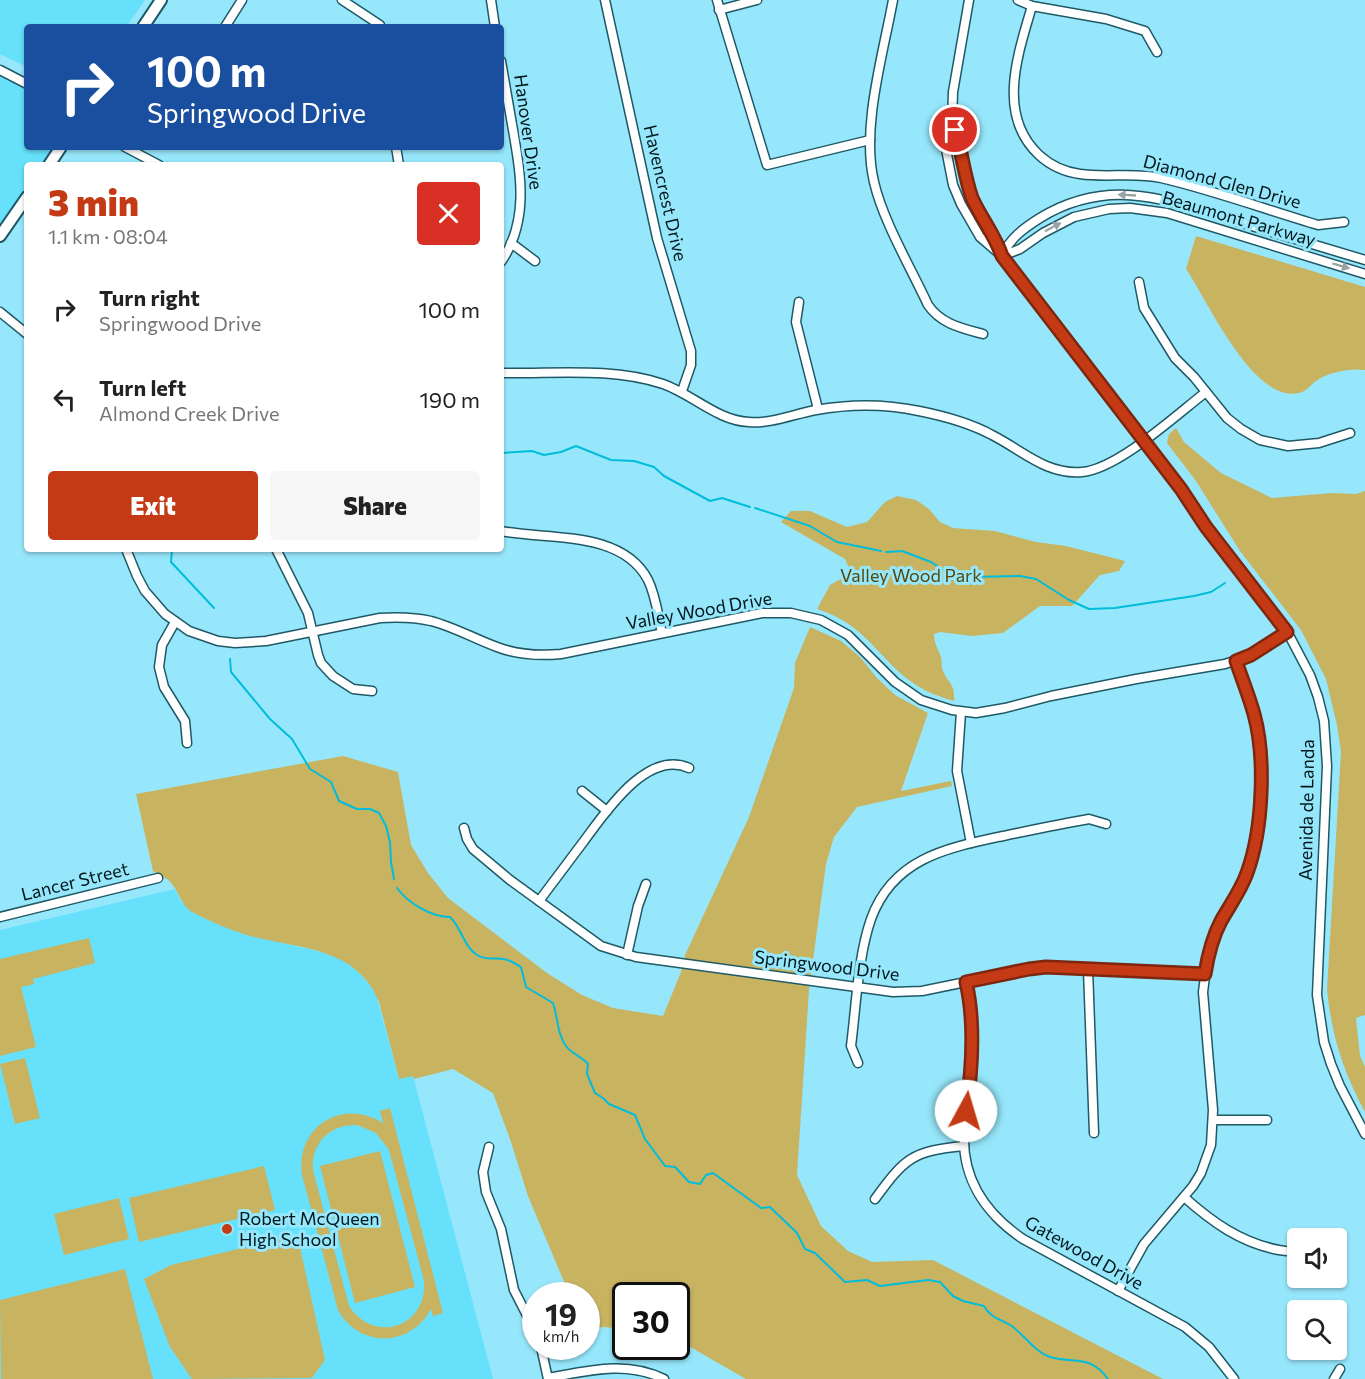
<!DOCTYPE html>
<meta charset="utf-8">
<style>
body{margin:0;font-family:Commissioner,sans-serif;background:#f6f6f6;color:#222;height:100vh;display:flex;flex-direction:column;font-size:22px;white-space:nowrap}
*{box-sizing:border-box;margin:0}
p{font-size:20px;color:#767676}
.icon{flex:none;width:33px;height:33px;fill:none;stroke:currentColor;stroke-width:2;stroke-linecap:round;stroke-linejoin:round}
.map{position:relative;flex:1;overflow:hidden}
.side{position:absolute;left:24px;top:162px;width:480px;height:390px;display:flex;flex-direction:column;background:#fff;border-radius:6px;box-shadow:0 2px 4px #0004}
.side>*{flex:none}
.banner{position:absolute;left:24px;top:24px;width:480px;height:126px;border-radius:6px;box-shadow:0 2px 4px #0004;background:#1a4fa0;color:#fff;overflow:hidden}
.buttons{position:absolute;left:1287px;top:1228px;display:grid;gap:12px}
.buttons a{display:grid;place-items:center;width:60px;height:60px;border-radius:6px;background:#fff;box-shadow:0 2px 4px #0004;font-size:30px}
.speed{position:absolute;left:522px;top:1282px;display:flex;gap:12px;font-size:30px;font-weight:700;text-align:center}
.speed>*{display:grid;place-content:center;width:78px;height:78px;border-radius:50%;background:#fff;box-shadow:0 2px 4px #0004;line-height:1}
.speed small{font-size:15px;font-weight:400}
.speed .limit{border:3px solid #111;border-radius:9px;background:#fff;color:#111}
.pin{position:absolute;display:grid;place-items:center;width:51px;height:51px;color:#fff;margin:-26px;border:3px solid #fff;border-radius:50%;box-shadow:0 2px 6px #0007}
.me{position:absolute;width:66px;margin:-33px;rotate:6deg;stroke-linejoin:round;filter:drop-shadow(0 0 4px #0008)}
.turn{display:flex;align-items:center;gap:21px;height:126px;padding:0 24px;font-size:27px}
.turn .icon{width:78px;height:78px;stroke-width:2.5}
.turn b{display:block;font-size:42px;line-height:51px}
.round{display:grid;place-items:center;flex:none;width:63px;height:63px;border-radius:6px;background:#f6f6f6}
.summary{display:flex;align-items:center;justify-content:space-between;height:102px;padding:0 24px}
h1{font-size:36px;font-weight:800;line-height:45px;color:#c33a15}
.primary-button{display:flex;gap:12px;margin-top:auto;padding:12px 24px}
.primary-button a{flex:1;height:69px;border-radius:6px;background:#c33a15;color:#fff;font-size:24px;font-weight:800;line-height:69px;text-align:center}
.primary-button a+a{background:#f6f6f6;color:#222}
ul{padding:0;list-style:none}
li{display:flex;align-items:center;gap:18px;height:90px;padding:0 24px}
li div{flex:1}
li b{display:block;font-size:22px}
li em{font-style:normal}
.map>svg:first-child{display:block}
</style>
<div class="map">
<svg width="1365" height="1379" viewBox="0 0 1365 1379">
<rect width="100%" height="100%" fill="#96e7fb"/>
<g fill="#66e0fb">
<polygon points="0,0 145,0 126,27 27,27 27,67 0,54"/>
<polygon points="0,70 27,84 27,147 61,147 49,165 27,165 27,197 0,236"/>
<polygon points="175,889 181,901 192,912 215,923 249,935 330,954 346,961 358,971 375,991 399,1079 413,1076 493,1379 0,1379 0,930"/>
</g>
<g fill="#c8b361" fill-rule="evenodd">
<path d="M1196,236L1365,287V370C1350,368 1329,372 1316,381C1311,384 1308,390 1302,392C1255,409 1207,299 1186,269Z"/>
<path d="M1176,428L1184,442L1221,473L1272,498L1332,493L1356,494L1365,491V1015L1356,1018L1360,1056L1365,1067V1112C1343,1071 1332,1037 1327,990L1341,752L1337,725L1326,679L1301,630L1240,551L1196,481L1167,443L1169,434Z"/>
<path d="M897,496L916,500L929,509L940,522L953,528L995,531L1036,542L1066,546L1125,561L1119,571L1100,575L1072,606H1040L1003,633L972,636L940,632L934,634C934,644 938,648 941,657C942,661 941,667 943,671C949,685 955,683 954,701C941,697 928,693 916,685C877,659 868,625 817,609L830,585L848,575L849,568L845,559L781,522L791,511H810L847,527L867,522L885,502Z"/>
<path d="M810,627L841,641L860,657L876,677L895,695L928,713L901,791L951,781L952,786L857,807L834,837L826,864L809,990L797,1175L821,1226L848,1251L872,1262L933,1260L1163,1379H746L685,1344L677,1341L676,1296H626L625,1329L603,1327L587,1330L586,1296H570L528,1196L510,1139L493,1093L453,1069L414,1079L413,1076L399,1079L379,1002C357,947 300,949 250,936C231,930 211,922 194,913C181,906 180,894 172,884C168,878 159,875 153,871L136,794L343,756L398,772L411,845L428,873L448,898L547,973L582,995L613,1008L663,1016L681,972L685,955L749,817L794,688L795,663Z"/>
<polygon points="89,938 95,963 33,979 34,984 21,987 36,1047 0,1056 0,959"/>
<polygon points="25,1058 40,1118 15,1124 0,1064"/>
<path d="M390,1108L443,1313L433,1316L431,1309C410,1348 359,1348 338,1310L302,1175C295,1127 342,1097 383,1123L380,1111ZM357,1125L376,1133L389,1150L424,1281C428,1327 374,1345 349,1306L313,1170C311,1143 330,1124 357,1125Z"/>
<polygon points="380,1151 415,1287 355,1303 320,1166"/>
<polygon points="264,1166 275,1210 139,1242 129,1198"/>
<polygon points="119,1198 129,1239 64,1255 54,1214"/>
<polygon points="289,1237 299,1243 325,1360 312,1378 192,1379 170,1347 144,1279 171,1265"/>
<polygon points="125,1269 153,1379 1,1379 0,1300"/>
</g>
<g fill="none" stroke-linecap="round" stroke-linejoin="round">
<g stroke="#00bddc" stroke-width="2">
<polyline points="501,453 532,451 544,455 561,452 576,446 611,460 634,461 654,467 664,476 710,501 722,498 750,507"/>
<polyline points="755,508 810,526 837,542 881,551"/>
<polyline points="172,549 171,562 214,608"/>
<polyline points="886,552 902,551 931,562 948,573 971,577 1020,576 1036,579 1069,600 1089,609 1115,608 1194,596 1211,592 1225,583"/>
<polyline points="230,659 231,672 270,719 292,739 310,769 331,782 339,801 357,809 370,809 379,813 386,826 390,842 391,862 394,879"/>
<path d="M397,888C408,903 431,917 450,917C462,928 463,946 477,955C486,961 495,957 504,959C510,960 516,964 521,967L526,987L553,1003C558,1017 557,1034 566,1046C572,1054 581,1056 588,1064L587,1074L595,1093L603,1098L609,1104L635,1115L645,1139L665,1166L675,1167L689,1182L700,1184L706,1175L713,1173L761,1208L770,1207L797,1233L805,1249L815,1253L845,1282L867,1280L880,1286L928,1280L940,1282L953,1296L963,1301L984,1306C991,1319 1002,1319 1013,1327C1026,1337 1034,1351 1050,1357C1075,1364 1090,1354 1108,1379"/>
</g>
<g stroke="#1f5966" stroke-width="11">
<g id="minor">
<polyline points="342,0 380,25 380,27"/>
<polyline points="491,0 495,27"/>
<polyline points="605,0 657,238 691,351 691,365 682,391"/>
<polyline points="717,0 767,165 870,140"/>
<path d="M893,0C883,55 861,128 874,182C883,221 911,268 928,305C941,324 961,328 983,334"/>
<polyline points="969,0 953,92 952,122 957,137 961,162 973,199 992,231 1002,255"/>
<polyline points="1018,0 1032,6 1106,19 1145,31 1157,52"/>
<path d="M1032,6C1018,54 996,115 1039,155C1050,165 1065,172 1080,174C1107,178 1134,172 1161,178C1213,190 1267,210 1318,225L1344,222"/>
<polyline points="719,10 757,0"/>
<polyline points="225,27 242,0"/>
<path d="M501,61C505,84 509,107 513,130C521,176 529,221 501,262"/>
<polyline points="0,70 27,84"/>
<polyline points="952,122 944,139 953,185 961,204 980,237 1002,256 1181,489 1206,527 1290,637 1310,675 1318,697 1324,721 1327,766 1317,995 1324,1042 1331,1064 1340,1086 1365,1134"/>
<polyline points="125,147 159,165"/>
<polyline points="396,147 399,165"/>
<polyline points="511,243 535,261"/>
<path d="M1002,256C1010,238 1024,228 1040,218C1111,175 1170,201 1242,223C1283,235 1324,248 1365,260"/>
<polyline points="1002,256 1020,249 1043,233 1074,217 1109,209 1130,208 1167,213 1365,274"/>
<polyline points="1139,282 1144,308 1175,358 1194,377 1227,418 1241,429 1260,440 1288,446 1319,443 1350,433"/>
<polyline points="799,302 796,322 818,409"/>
<polyline points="0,312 27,334"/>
<path d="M501,373C554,374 612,367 663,384C692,394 718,421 749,422C771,424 794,414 816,410C849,404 886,404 919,411C944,416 970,423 992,435C1022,450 1046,475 1082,472C1118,469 1176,415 1206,392"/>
<path d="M501,531C548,540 622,530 648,580C656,596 658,616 662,633"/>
<path d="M126,549L137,576L145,591L165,614L189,631L218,641L235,643L266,641L380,618C397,617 414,617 431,621C454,627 475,639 497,647C518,655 539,656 561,654L762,613H791L821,620L848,635L895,682L921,700L952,710L976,713L1005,708L1051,696L1136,679L1225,664L1251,655L1287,632"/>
<polyline points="276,549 308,613 318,655 321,663 333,676 353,689 372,691"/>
<polyline points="175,622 162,645 159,667 164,687 185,721 187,743"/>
<polyline points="961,712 957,771 971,843"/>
<polyline points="582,791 607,811"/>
<polyline points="464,828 467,839 473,849 510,880 601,946 636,957 893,992 922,991 1029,969 1046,967 1205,974"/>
<path d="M539,901C554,881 569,861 584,841C605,813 647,749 689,768"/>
<polyline points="0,917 158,878"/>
<polyline points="627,955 638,906 646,884"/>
<polyline points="1088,969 1094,1133"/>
<path d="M966,982C974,1017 972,1056 969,1092C968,1105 964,1119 964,1133C962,1179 986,1214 1023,1239L1185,1327L1209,1347L1234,1379"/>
<path d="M858,1063L851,1046C856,1007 858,956 871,919C893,858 947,848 1003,836C1032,830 1060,824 1089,819L1106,824"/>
<polyline points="1213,1120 1267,1120"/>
<polyline points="489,1147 483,1172 486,1192 501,1229 514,1290 536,1333"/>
<path d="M1184,1197C1212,1222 1241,1243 1279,1250C1286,1251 1291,1253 1298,1250"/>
<path d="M875,1199C905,1158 912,1151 964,1146"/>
<polyline points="1118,1291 1144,1244 1193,1186 1201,1173 1211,1145 1213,1110 1203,992 1208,954 1214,938 1247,874 1252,856 1259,811 1260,763 1257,732 1254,714 1236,661"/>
<polyline points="541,1347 548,1379"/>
<path d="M548,1378C587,1371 626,1360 664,1379"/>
<polyline points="1334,1379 1340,1369"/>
</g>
</g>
<g stroke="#1f5966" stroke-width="14">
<g id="major">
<polyline points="143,27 161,0"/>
<polyline points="49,165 61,147"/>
<polyline points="0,236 27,197"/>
</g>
</g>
<use href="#minor" stroke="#fff" stroke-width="8"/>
<use href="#major" stroke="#fff" stroke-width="10"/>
</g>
<defs><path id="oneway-solid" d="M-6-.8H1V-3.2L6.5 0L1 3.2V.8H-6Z" transform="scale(1.5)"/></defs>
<g fill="#99a2a4">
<use href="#oneway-solid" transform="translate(1127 195) rotate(-177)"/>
<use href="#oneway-solid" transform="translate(1053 227) rotate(-28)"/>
<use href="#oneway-solid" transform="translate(1341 266) rotate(17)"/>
</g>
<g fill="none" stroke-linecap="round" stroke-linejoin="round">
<g stroke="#7f260e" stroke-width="15">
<path id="route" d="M955,130C962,152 964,175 972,198C981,218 995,235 1002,256L1181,489L1206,527L1287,632L1251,655L1236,661C1242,679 1249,696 1254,714C1266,758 1263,829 1247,873C1241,890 1230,905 1221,921C1212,938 1208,955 1205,974L1046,967L1029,969L966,982C975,1021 972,1071 966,1111"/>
</g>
<use href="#route" stroke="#c33a15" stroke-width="10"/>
</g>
<circle fill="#c33a15" stroke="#96e7fb" stroke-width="2" cx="227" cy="1229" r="6"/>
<g text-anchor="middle" stroke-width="6" stroke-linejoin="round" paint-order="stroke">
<g font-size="18" fill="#01171c" stroke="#96e7fb">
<text transform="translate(528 132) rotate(82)" y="6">Hanover Drive</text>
<text transform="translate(1222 182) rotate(15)" y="6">Diamond Glen Drive</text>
<text transform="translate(665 193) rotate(77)" y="6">Havencrest Drive</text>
<text transform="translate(1239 219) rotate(16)" y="6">Beaumont Parkway</text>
<text transform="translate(699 611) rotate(-10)" y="6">Valley Wood Drive</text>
<text transform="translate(1307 810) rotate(-89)" y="6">Avenida de Landa</text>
<text transform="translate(75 882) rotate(-14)" y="6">Lancer Street</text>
<text transform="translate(827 966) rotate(7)" y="6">Springwood Drive</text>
<text transform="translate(1084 1253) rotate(29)" y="6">Gatewood Drive</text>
</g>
<g font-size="18" fill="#57490d" stroke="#96e7fb">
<text x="911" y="582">Valley Wood Park</text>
</g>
<g font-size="18" fill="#01171c" stroke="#96e7fb" text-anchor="start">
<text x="239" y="1225">Robert McQueen<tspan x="239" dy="21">High School</tspan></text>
</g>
</g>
</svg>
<div class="buttons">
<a><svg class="icon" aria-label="sound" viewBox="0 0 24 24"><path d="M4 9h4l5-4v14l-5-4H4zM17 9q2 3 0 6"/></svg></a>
<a><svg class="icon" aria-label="search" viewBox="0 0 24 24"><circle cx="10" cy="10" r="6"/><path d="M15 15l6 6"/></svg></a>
</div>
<div class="speed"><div>19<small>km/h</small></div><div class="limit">30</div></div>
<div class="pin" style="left:955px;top:130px;background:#d93025"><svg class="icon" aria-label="arrive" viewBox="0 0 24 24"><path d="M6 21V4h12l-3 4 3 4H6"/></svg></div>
<svg class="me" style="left:966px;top:1111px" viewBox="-20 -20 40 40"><circle r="19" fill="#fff"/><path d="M0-13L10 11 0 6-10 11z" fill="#c33a15"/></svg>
<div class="banner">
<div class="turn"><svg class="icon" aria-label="right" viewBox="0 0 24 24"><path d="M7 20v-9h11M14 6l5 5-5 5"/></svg><div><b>100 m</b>Springwood Drive</div></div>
</div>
<section class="side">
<div class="summary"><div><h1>3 min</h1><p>1.1 km · 08:04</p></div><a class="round" style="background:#d93025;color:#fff"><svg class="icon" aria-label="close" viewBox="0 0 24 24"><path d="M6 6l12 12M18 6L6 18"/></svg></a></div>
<ul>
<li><svg class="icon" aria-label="right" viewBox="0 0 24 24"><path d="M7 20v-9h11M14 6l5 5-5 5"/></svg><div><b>Turn right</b><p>Springwood Drive</p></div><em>100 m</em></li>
<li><svg class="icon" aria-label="left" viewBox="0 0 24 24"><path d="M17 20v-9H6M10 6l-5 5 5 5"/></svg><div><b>Turn left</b><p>Almond Creek Drive</p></div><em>190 m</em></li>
</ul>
<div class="primary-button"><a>Exit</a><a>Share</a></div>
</section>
</div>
